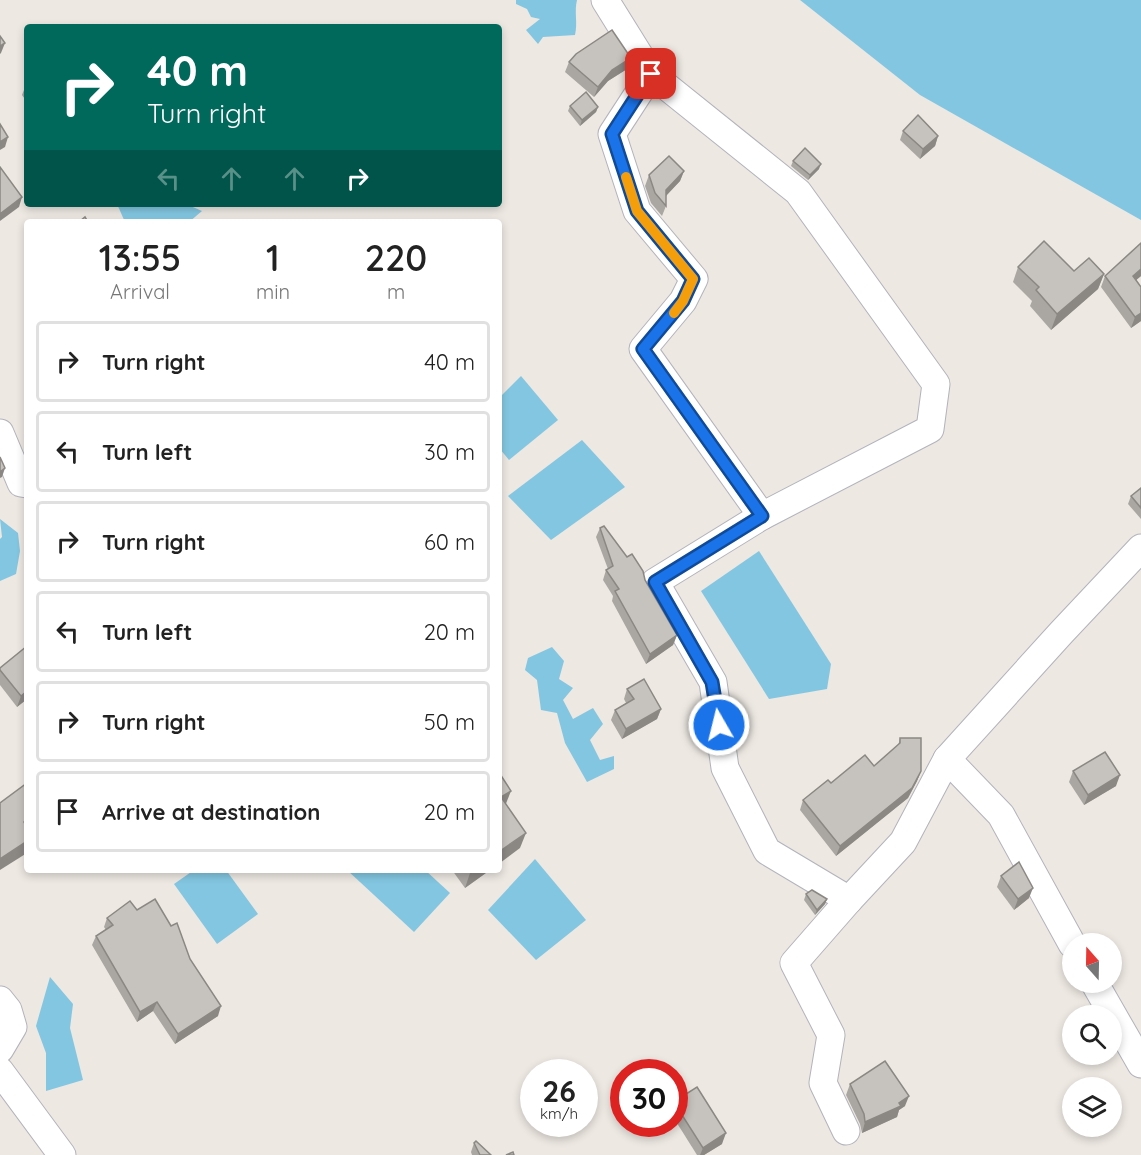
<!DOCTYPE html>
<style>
body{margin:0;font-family:Quicksand,sans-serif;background:#f2f2f2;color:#222;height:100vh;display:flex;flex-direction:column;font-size:22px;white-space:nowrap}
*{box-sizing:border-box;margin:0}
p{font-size:20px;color:#767676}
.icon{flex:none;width:33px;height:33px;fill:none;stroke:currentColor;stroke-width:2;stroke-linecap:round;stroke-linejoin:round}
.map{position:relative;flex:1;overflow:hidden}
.sheet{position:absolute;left:24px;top:219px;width:478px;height:654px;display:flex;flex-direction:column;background:#fff;border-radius:6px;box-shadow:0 3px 9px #0003}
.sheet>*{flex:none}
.guide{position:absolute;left:24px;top:24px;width:478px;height:183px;border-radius:6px;box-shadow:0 3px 9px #0003;background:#00695c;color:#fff;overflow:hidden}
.needle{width:39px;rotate:340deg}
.buttons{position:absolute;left:1062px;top:933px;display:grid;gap:12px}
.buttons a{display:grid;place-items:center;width:60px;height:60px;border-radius:50%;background:#fff;box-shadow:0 3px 9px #0003;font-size:30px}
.speed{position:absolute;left:520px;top:1059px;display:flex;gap:12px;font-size:30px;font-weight:700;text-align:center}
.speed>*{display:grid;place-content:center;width:78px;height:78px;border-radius:50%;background:#fff;box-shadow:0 3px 9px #0003;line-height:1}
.speed small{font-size:15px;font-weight:400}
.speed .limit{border:9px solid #d22;background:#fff;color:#111}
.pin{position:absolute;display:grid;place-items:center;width:51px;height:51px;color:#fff;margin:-26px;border-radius:12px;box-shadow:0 3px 9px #0006}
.me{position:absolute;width:66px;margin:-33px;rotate:352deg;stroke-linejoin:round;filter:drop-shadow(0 0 4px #0008)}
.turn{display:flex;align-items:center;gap:21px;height:126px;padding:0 24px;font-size:27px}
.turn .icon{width:78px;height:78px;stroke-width:2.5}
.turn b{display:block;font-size:42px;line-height:51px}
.lanes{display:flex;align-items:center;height:57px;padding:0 24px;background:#0003;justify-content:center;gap:30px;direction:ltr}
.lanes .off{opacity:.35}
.eta{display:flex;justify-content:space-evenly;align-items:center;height:102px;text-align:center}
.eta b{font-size:36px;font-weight:600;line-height:42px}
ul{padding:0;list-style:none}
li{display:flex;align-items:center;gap:18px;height:81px;margin:0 12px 9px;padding:0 12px;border:3px solid #e0e0e0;border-radius:6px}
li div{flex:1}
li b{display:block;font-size:22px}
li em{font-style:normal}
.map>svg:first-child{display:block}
</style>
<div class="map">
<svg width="1141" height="1155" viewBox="0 0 1141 1155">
<rect width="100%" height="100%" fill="#ede8e2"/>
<g fill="#83c6e1">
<path d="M516,0H577C574,12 578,23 575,35L543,37L538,44L526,30L540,19L531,17L527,9L516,4Z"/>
<polygon points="800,0 1141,0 1141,220 920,95"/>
<polygon points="117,204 186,204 202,211 189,222 125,222"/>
<polygon points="521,376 558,420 509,460 500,449 500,397"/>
<polygon points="582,440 625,487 551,540 508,496"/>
<polygon points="0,519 18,533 20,551 16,574 0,581 0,539 2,537"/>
<polygon points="759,551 831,664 827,689 769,699 701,591"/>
<polygon points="552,647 564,661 559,679 573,688 563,700 573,719 593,708 603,724 590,740 600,760 614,756 614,769 587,782 565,743 557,713 541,710 537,680 525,670 528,658"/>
<polygon points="535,859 586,920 536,960 488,910"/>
<polygon points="194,870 226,870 258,914 217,944 174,884"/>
<polygon points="347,870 425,870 450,893 414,932"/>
<polygon points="50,977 73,1004 70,1028 83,1080 46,1091 46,1053 36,1026"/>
</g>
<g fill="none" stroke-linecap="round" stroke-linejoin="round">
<g stroke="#b2b3bc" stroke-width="29">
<g id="minor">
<polyline points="605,0 651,74 798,192 936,384 930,429 762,516 643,349 683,301 694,279 637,211 612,134 651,74"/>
<polyline points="0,433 21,483 27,484"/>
<polyline points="762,516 655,582 713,682 725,768 767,851 849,900"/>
<polyline points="947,759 1061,633 1141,548"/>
<polyline points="1094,982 1141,1064"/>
<polyline points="0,1000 8,1010 13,1027 0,1049"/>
<polyline points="0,1071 62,1155"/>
<polyline points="846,1131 823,1083 831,1035 794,963 849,900 903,842 947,759 1001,815 1072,944"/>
</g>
</g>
<use href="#minor" stroke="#fff" stroke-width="27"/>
</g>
<g fill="#aaa7a3">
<polygon points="569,62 627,69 608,81 594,97 565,72"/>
<polygon points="27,82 27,102 22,95"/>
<polygon points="570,106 598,107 596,112 580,126 568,111"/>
<polygon points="903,131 938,136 935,146 920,159 900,140"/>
<polygon points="793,161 819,169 808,180 791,166"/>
<polygon points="684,171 680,181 666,196 666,206 662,216 651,203 645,186 649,175"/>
<polygon points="1141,243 1141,276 1136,280 1141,287 1141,321 1131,328 1101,287 1105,276"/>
<polygon points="1018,267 1074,271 1104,274 1098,289 1051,330 1030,306 1032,301 1013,282"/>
<polygon points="1141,488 1141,519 1128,504 1131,496"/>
<polygon points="600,528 645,580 677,635 673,645 646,664 612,601 613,596 603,580 606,570 608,569 596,537"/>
<polygon points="27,646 27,699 17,707 0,685 0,668"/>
<polygon points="627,689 661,709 657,719 622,739 611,720 615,710 626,703 624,699"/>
<polygon points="900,738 921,771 917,781 908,798 836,856 800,810 803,800 831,783 874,766 898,746"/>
<polygon points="1073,771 1116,786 1084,805 1069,782"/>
<polygon points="452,870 490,870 465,888"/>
<polygon points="1001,876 1029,898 1014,910 997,887"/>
<polygon points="806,894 827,899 825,904 815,915 804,900"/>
<polygon points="137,910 190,959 218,1016 175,1044 153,1011 137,1022 92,945 96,936 106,930 104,927 107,918"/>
<polygon points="850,1084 905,1106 899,1110 897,1117 862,1133 860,1124 846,1095"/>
<polygon points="675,1101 722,1144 704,1155 697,1155 675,1120"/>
<polygon points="474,1143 491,1155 472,1155 471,1152"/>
</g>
<g fill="#8b8884">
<polygon points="5,43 1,53 0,54 0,46"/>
<polygon points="631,58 627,69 608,81 594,97 598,87 612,70"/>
<polygon points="598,107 596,112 580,126 582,120"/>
<polygon points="938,136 935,146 920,159 923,149"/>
<polygon points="8,137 5,147 0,150 0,142"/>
<polygon points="821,164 819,169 808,180 810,175"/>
<polygon points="684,171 680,181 662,200 666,190"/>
<polygon points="22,197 19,207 0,221 0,214"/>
<polygon points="1141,269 1141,276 1129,286 1133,276"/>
<polygon points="1104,274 1098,289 1051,330 1057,314"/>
<polygon points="1141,313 1141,321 1131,328 1135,317"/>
<polygon points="5,468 2,477 0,478 0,472"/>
<polygon points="677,635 673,645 646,664 650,654"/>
<polygon points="27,691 27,699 17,707 21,696"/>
<polygon points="661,709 657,719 622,739 626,729"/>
<polygon points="921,771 917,781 908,798 836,856 840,846"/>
<polygon points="1120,775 1116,786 1084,805 1088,795"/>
<polygon points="511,791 505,806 501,797"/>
<polygon points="526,833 520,848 500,863 500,851"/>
<polygon points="27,841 27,853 0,870 0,859"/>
<polygon points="474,870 490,870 465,888 470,873"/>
<polygon points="1033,888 1029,898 1014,910 1018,899"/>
<polygon points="827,899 825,904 815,915 817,910"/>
<polygon points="157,1002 153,1011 137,1022 140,1012"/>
<polygon points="221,1006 218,1016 175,1044 178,1034"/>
<polygon points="909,1096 905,1106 899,1110 897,1117 862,1133 865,1122"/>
<polygon points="726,1133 722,1144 704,1155 700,1155 703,1148"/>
</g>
<g fill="#c6c2bd" stroke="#8b8884" stroke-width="1.5">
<polygon points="612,30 631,58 612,70 598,87 569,62 576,54"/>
<polygon points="0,36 5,43 0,46"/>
<polygon points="586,92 598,107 582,120 570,106"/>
<polygon points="918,115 938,136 923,149 903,131"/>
<polygon points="0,124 8,137 0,142"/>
<polygon points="805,148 821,164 810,175 793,161"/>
<polygon points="669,156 684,171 666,190 666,206 655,193 649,175"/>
<polygon points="0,167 22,197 0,214"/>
<polygon points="85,217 88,222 79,222"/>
<polygon points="1044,241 1074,271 1089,258 1104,274 1057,314 1036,290 1039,287 1018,267"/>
<polygon points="1141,243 1141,269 1133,276 1141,287 1141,313 1135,317 1105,276"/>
<polygon points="0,457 5,468 0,472"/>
<polygon points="1141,488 1141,508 1131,496"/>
<polygon points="604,526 627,557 632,554 643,571 645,580 677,635 650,654 615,591 619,589 606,570 613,566 600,528"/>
<polygon points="27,646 27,691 21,696 0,670 0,668"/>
<polygon points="644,679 661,709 626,729 615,710 634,699 627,689"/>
<polygon points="900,738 921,738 921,771 912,788 840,846 803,800 828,780 831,783 865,755 874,766 900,743"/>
<polygon points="1105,752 1120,775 1088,795 1073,771"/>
<polygon points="500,774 511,791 501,797 526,833 500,851"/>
<polygon points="27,783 27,820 24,822 27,827 27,841 0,859 0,803"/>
<polygon points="1019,862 1033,888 1018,899 1001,876"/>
<polygon points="812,890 827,899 817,910 806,894"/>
<polygon points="155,899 171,926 177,923 190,959 221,1006 178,1034 157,1002 140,1012 96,936 113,925 107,918 130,901 137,910"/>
<polygon points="885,1061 909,1096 899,1103 901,1106 865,1122 864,1114 850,1084"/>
<polygon points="697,1087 726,1133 703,1148 675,1104 675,1101"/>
<polygon points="476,1141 491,1155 480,1155 474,1143"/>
<polygon points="513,1152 514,1155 506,1155"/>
</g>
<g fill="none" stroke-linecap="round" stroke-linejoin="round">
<g stroke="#114b97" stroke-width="15">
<polyline id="route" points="651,74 612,134 637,211 693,279 683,301 643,349 762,516 655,582 712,682 719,725"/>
</g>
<use href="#route" stroke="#1a73e8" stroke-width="10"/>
<polyline stroke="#f59e0b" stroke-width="10" points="626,177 637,211 693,279 683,301 674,313"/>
</g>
</svg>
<div class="buttons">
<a><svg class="needle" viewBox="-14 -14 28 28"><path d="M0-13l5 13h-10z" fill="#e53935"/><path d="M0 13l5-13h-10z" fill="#767676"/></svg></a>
<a><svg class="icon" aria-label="search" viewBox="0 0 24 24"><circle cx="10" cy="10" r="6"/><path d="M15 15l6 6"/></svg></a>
<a><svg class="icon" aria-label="layers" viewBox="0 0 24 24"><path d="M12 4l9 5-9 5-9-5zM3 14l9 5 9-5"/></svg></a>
</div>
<div class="speed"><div>26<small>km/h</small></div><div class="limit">30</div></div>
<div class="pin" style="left:651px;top:74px;background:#d93025"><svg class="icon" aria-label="arrive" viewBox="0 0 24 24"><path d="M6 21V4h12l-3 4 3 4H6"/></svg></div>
<svg class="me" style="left:719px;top:725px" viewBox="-20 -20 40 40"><circle r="17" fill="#1a73e8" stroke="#fff" stroke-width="3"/><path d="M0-11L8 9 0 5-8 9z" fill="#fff"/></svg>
<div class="guide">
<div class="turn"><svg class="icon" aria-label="right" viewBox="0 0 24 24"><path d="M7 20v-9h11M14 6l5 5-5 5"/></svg><div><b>40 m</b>Turn right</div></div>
<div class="lanes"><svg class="icon off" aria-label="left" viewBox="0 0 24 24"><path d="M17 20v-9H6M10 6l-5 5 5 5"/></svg><svg class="icon off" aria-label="ahead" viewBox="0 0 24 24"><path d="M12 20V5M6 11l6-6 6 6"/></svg><svg class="icon off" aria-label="ahead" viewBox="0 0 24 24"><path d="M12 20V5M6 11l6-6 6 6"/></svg><svg class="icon" aria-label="right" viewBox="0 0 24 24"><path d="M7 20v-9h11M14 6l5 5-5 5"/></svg></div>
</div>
<section class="sheet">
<div class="eta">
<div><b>13:55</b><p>Arrival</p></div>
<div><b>1</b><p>min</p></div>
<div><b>220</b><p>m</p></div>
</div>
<ul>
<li><svg class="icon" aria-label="right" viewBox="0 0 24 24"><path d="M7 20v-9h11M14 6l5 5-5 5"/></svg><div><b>Turn right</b></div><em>40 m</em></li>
<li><svg class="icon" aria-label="left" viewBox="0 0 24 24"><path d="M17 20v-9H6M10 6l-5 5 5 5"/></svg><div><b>Turn left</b></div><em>30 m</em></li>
<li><svg class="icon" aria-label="right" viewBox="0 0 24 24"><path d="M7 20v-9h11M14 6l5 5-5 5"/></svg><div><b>Turn right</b></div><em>60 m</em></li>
<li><svg class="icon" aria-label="left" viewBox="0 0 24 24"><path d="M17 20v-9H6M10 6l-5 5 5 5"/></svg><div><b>Turn left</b></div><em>20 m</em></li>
<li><svg class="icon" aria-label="right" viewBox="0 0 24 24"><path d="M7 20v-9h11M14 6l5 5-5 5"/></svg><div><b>Turn right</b></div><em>50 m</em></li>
<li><svg class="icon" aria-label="arrive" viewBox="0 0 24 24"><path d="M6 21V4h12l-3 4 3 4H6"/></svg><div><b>Arrive at destination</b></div><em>20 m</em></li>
</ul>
</section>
</div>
